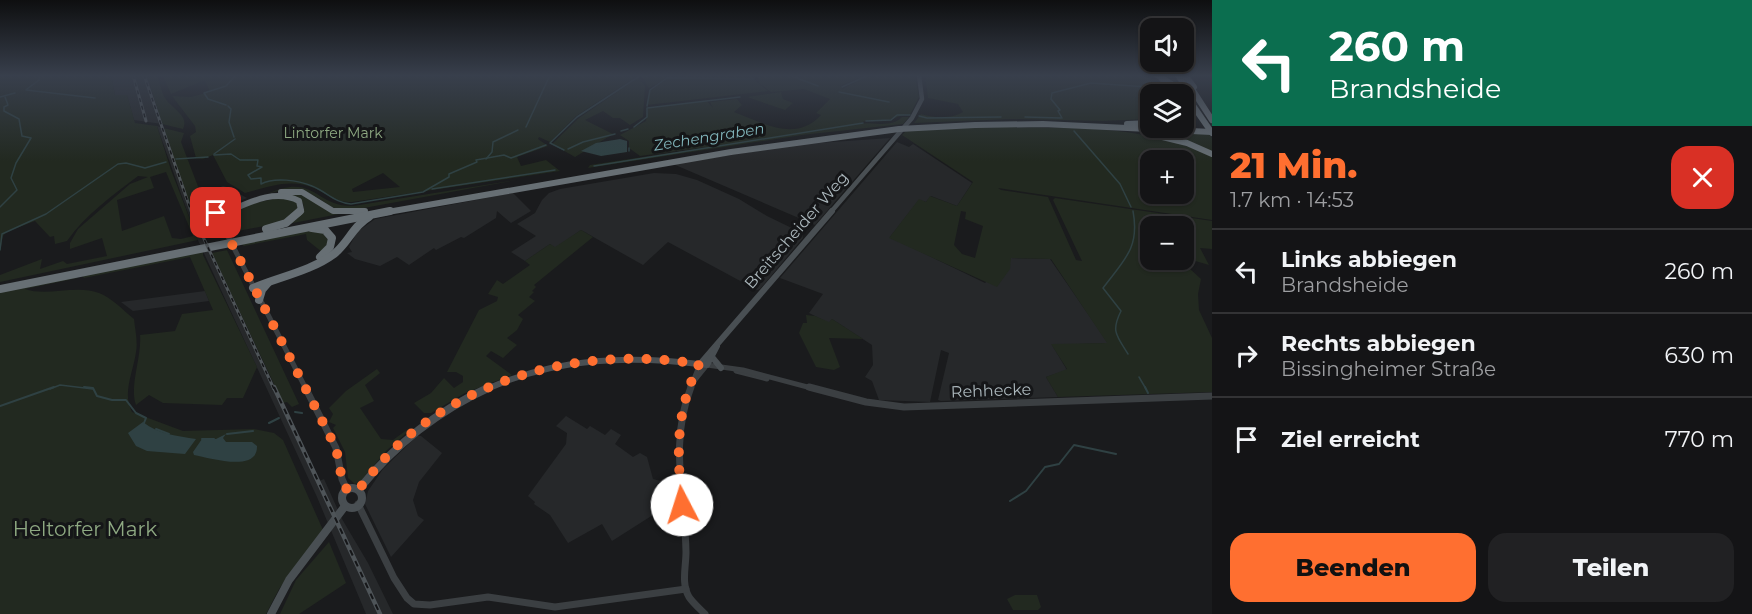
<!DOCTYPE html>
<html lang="de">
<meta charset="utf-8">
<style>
body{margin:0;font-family:Montserrat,sans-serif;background:#212123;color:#f1f3f6;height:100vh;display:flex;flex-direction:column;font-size:22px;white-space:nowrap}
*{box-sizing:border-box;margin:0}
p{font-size:20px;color:#9d9ea1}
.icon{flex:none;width:33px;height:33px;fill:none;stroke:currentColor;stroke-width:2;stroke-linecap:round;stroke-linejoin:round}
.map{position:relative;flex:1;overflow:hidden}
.sheet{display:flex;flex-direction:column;background:#141416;width:540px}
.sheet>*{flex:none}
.top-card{background:#0b6e4f;color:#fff;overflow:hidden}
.controls{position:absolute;left:1140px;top:18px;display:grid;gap:12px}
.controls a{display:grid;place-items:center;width:54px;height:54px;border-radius:12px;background:#141416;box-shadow:0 2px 4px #0004,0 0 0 2px #333335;font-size:30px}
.pin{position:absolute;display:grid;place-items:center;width:51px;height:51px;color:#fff;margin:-26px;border-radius:12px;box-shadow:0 3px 9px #0006}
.me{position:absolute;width:66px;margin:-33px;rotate:355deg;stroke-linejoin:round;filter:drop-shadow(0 0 4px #0008)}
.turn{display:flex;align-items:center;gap:21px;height:126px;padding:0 18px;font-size:27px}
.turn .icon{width:78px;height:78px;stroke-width:2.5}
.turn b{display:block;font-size:42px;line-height:51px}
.round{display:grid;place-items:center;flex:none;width:63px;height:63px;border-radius:18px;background:#212123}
.headline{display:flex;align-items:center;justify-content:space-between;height:102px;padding:0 18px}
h1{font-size:36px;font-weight:800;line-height:45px;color:#ff6f30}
.action{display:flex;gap:12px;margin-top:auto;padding:12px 18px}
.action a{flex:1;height:69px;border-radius:18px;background:#ff6f30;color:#111;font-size:24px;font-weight:800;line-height:69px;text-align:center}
.action a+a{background:#212123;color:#f1f3f6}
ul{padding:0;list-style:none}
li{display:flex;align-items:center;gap:18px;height:84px;padding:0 18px;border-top:2px solid #333335}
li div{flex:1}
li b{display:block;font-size:22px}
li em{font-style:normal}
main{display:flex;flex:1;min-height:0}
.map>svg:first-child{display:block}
</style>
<main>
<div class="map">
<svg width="1212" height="614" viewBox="0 0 1212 614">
<rect width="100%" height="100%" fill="#1a1b1d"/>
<g fill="#26282a">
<polygon points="111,75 147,75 162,124 134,120 127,95 115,95"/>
<polygon points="157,126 163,128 193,213 285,410 319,481 324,479 342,519 368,563 393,614 366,614 317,497 196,236"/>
<polygon points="890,138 815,225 673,164 803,144"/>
<polygon points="897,142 909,147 913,144 972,183 957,206 931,196 926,202 919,200 890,237 985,283 1011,258 1050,259 1108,343 1052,345 1067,370 1046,377 1058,397 941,401 938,400 949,353 941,350 930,402 879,400 872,381 865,377 873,365 872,345 832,319 829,323 809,313 823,294 780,278"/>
<polygon points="654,173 676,174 697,180 739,199 767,216 802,233 803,238 760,289 757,290 668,242 643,265 581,230 555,248 550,244 525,261 511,252 536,236 517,224 535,213 542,200 549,193 560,189"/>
<polygon points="223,186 227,187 247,198 230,205 221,204 214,190"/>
<polygon points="513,193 531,211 511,223 497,211 496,218 464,238 461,237 436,250 434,248 409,265 397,257 380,266 355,259 347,253 352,252 349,247 357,232 375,219"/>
<polygon points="205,291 209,301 133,311 121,302"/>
<polygon points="566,416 587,429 590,426 605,435 611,429 621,435 615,444 633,457 640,453 647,457 653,479 677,485 678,499 612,541 602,524 568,543 550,515 534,504 535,502 528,496 566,444 567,433 556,426"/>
<polygon points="417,436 421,436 442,453 419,482 413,500 418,516 424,520 391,557 365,504 368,491 383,469"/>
</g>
<g fill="#222920" fill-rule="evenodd">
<path d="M0,75H111L115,95H127L135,123L157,126L171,170L198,240L0,282V275L42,259L40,269L63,261L67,264L107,256L102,238L70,249V243L78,229L130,184L148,177L138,176C113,195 85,215 67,241L55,244L54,236L50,237L35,221L6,232L3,236L0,252ZM166,172L193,236L181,239L172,238L164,216L122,231L117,200L154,188L150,177Z"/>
<path d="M147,75H157C160,82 161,92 165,98C171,108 190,116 183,129L162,124Z"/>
<path d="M163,75H637V76L576,116L550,142L539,137L538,139L548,146L517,157L521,166L546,160L560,171L352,202C333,202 330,195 314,188C291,178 268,187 245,193L227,182L213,155L203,159L196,158L190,136L196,132L195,126L172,96L191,97L210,92L205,80L171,94ZM383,173L400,187L353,192L352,189Z"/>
<polygon points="641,75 755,75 755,79 704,79 755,80 768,91 647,105 650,91 667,79 684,78 667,78 649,88"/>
<path d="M758,75H865L840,86L842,89L871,75H915L919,97L910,115C901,114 900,117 892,119C881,124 868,117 858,124C871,121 890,129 902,117H909L903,124L802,135L588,168L590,165L728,144L640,156L629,148V141L620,135L646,121L648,108L707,101L713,108L710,102L737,99L742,105L734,112C764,123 795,143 821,115L816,113L830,99L804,89L771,92L759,83Z"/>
<path d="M925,75H1141L1154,81L1167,94H1150V119L1102,121L1012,119L914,123L921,114C933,118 952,119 963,112L958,104L928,98Z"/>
<polygon points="638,78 645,86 643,117 630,125 620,118 613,118 603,111 585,120 613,134 575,157 552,144 579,118"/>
<polygon points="781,92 783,99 793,103 785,110 747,97"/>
<path d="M997,127C1074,128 1141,124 1212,156V220L998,188L1001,190L1048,197L1076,260L1082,261L1053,200L1055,198L1212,221V249L1200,248L1209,265L1192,260L1189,268L1201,279L1198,294L1199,310L1212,338V392L1058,397L1046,377L1067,369L1051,344L1107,343L1051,259L1011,258L1010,269L997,287L889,238L919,199L926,202L930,196L957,206L973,182L902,135L907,130ZM1150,160H1184V194H1150ZM961,211L966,212L965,219L983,226L975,258L962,254L954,245ZM1150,226H1184V260H1150Z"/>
<polygon points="163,128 184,133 181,142 199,189 221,235 206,238 186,197"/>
<polygon points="1148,131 1209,133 1212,138 1212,153 1194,143"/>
<path d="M522,179L353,210C325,210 331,203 310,194C296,187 281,190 267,194C315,172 315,207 353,206Z"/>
<path d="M294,192C314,198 322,211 344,213L288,224L304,209L303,203L292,195Z"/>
<path d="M280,198L292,199L297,203V211L280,223L233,232L230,225C230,205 264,201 280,198Z"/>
<polygon points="312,229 322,232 329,241 322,252 307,240 306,234 244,246 240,243"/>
<polygon points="581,230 593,237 534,285 536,287 532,291 534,292 529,297 535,301 518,315 523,319 517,330 507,338 517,345 503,358 491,351 486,356 512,375 465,393 431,413 424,413 414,403 431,393 444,378 454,388 463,382 463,376 456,372 447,372 479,310 497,301 498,297 488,294 497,280 503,284 530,265 525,261 550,244 555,247"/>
<polygon points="227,250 299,404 292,407 287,402 283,403 212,253"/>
<path d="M203,251V255L257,367L243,398H227L222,405L163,403L149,395L136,405C129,387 142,356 140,335L175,331L182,314L213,310L190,257L84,278L82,275Z"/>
<path d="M75,275L78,278L25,289C47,297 76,284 99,293C111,297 124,311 134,319C135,329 138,342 136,352C133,373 122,393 132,412L183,431L254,429L274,433L283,440L323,530L279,589L266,614H0V291Z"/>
<polygon points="806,315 815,316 829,322 832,319 863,339 829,338 840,367 834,370 816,367 799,333 803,323 807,323"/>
<polygon points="377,369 380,373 365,385 374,401 360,408 381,439 393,440 408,429 410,430 387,450 360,482 355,484 348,478 345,452 333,428 336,425 329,422 333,414 329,408 346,391"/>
<polygon points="329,542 346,583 299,614 280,614 296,580"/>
<polygon points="1015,595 1037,595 1041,607 1038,610 1013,610 1007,599"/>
</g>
<g fill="#2f4143">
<polygon points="620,139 627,141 627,152 601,156 581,151 596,143"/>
<path d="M143,422C157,434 178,436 196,439L185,454L147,451L136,446L128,433Z"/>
<path d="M226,434L223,438L226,442H252L257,446C258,473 210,458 194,455L193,452L202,439H216Z"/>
</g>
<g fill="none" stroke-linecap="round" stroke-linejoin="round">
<g stroke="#2f4143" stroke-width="1.5">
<polyline points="789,75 818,86"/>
<polyline points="643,77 649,75"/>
<polyline points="842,87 869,75"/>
<polyline points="27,89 39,80 40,75"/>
<polyline points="26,90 95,98"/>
<polyline points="839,92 889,102"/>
<polyline points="0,97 15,93"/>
<polyline points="226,105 208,99 204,93 226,86 236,75"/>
<polyline points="228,106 231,109 229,122 234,137"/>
<polyline points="647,106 650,90 667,78 754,79"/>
<polyline points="919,116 927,118 1001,117"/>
<polyline points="1025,117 1061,118"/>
<polyline points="1062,118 1058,111 1060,110 1051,99 1052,93 1091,83 1161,88"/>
<polyline points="866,121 891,120 897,115 910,115"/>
<polyline points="526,127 550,75"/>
<polyline points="634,127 647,117 647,108 740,97"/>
<polyline points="621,131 628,129"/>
<polyline points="1074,131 1120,184 1131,207"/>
<polyline points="629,148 629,151"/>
<polyline points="568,149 583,142 615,134"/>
<polyline points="564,150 550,143 577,117 638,77"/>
<polyline points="214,154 235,139"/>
<path d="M214,155L231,154L240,160H258L257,166L262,167L248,175L251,179L261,178V184C274,177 298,180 312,186C327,192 335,203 351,204L423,192L449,177V174L477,162L476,160L504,155L511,158L546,145"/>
<polyline points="176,159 208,157"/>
<polyline points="486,159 492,152 493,142 518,130"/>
<polyline points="594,166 863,123"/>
<polyline points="432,189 555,170"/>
<polyline points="0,207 17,190 11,178 16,163 31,138 22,136 19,119 4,111 4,107 8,105 5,97"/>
<polyline points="0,250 2,234 46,214 118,164 126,163 145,168 166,162"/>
<path d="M1128,354C1116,335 1111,331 1121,311L1103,288C1124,260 1140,248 1133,211"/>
<polyline points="1139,377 1146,389"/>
<polyline points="50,389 60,385 93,389"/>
</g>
<g stroke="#2f4143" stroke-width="2">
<polyline points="84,387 93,388 97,396 112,400 126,400 136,413 146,418 144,423"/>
<polyline points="1145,387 1148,393"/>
<polyline points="0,406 54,387"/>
<polyline points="295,412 302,413"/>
<polyline points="269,423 279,418"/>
<polyline points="156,429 169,434"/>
<polyline points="227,434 253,431"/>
<polyline points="202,439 214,439"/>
<polyline points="1010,501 1026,491 1045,467 1059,464 1074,445 1116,454"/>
</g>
<g stroke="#3b3f42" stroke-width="5">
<polyline points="217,215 306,389"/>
<polyline points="736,371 767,379"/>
<polyline points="690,386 707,365 743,370 815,389"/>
<polyline points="690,389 700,364"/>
</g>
<g stroke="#3b3f42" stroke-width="7">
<polyline points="305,387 336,448 342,479 347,490"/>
<path d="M691,387C669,443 685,494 686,552C686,567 681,583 689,597C693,603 700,609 705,614"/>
<polyline points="809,387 866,402 904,407 1212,396"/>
<polyline points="358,504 394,578 407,598 414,604 430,605 488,597 555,607 686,589"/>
</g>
<polyline stroke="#494f53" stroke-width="4.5" points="830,213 912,118 922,99 919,75"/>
<g stroke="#494f53" stroke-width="6">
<polyline points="712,357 721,368"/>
<polyline points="700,364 832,211"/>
<path d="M487,389C558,357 631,355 707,365L717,346"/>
</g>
<g stroke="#494f53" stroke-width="8">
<circle cx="352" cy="498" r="10"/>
<path d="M359,489C396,444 437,411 490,387"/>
<polyline points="271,614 289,580 345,506"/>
</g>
<g stroke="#676f74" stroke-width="6">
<polyline points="1157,75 1183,91 1212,133"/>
<polyline points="1178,75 1190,93"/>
<polyline points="1185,75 1194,87"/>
<polyline points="1160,76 1173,94"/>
<polyline points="1190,86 1212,120"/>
<polyline points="1184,120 1191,114 1192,104"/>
<polyline points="1127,124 1150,123"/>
<polyline points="1146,133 1187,143 1212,154"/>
<polyline points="281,192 302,192 333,211 365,211"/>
<polyline points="213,206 231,208"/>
<path d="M225,213C248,203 275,188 299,201L301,210L299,213"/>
<polyline points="382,213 731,152 899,129 975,125 1043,124 1212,132"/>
</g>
<g stroke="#676f74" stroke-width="8">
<polyline points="217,216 229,211"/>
<polyline points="223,226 226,217 231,212"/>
<polyline points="312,228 325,230 332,238 330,247 320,257"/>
<polyline points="266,229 286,223 300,211"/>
<path d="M253,288C279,277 311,271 334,254C348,243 353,226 369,217"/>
<polyline points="0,289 390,211"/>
<polyline points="259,300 262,290 268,283"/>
</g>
<g stroke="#4e5458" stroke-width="3">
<g id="rail-far1">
<polyline points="133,75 146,121"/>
<polyline points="144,75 191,211 274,389"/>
</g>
</g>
<g stroke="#4e5458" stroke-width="4.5">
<polyline id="rail" points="274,387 380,614"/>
</g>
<use href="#rail-far1" stroke="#151618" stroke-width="1.5" stroke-dasharray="4" stroke-linecap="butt"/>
<use href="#rail" stroke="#151618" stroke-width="2" stroke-dasharray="6" stroke-linecap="butt"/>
</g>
<linearGradient id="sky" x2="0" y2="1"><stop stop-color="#0e0f10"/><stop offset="0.47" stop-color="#383f4c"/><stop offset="1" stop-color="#383f4c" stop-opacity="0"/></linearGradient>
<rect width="1212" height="161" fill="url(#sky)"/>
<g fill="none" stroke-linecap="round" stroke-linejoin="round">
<path stroke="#ff6f30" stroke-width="10" stroke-dasharray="0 18" d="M216,213L336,448L342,479L347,490L359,489C372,473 384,458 399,444C480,371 593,347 699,364C675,413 677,453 682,505"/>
</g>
<g text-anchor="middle" stroke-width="6" stroke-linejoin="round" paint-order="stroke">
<g font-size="14" fill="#8ea982" stroke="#151618">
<text x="333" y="138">Lintorfer Mark</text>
</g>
<g font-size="15" font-style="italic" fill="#81b4ba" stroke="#151618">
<text transform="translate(709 137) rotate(-9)" y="5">Zechengraben</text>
</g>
<g font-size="16" fill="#acb8bd" stroke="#151618">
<text transform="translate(796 230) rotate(-49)" y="6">Breitscheider Weg</text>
<text transform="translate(991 390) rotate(-2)" y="6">Rehhecke</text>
</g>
<g font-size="20" fill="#8ea982" stroke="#151618">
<text x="85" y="536">Heltorfer Mark</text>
</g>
</g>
</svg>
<div class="controls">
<a><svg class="icon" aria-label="sound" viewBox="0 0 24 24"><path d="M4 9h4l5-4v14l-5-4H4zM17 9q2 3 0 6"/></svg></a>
<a><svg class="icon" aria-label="layers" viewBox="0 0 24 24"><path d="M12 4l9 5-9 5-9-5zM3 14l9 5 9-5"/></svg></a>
<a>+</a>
<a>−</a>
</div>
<div class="pin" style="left:216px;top:213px;background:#d93025"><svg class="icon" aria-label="arrive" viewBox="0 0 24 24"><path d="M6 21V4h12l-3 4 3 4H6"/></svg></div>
<svg class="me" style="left:682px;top:505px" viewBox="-20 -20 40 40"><circle r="19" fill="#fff"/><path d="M0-13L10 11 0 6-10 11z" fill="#ff6f30"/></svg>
</div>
<section class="sheet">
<div class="top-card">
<div class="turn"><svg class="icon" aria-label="left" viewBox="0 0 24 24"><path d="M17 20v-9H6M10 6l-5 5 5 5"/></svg><div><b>260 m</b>Brandsheide</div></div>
</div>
<div class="headline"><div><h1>21 Min.</h1><p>1.7 km · 14:53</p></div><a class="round" style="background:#d93025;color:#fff"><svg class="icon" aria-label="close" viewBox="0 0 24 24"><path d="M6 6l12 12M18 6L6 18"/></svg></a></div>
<ul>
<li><svg class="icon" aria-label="left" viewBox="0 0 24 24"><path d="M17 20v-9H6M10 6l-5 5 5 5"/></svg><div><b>Links abbiegen</b><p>Brandsheide</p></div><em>260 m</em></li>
<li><svg class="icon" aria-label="right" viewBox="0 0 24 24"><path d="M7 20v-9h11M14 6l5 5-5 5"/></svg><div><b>Rechts abbiegen</b><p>Bissingheimer Straße</p></div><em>630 m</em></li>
<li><svg class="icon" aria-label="arrive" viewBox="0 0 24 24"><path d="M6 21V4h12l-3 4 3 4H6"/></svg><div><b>Ziel erreicht</b></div><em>770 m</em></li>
</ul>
<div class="action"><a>Beenden</a><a>Teilen</a></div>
</section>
</main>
